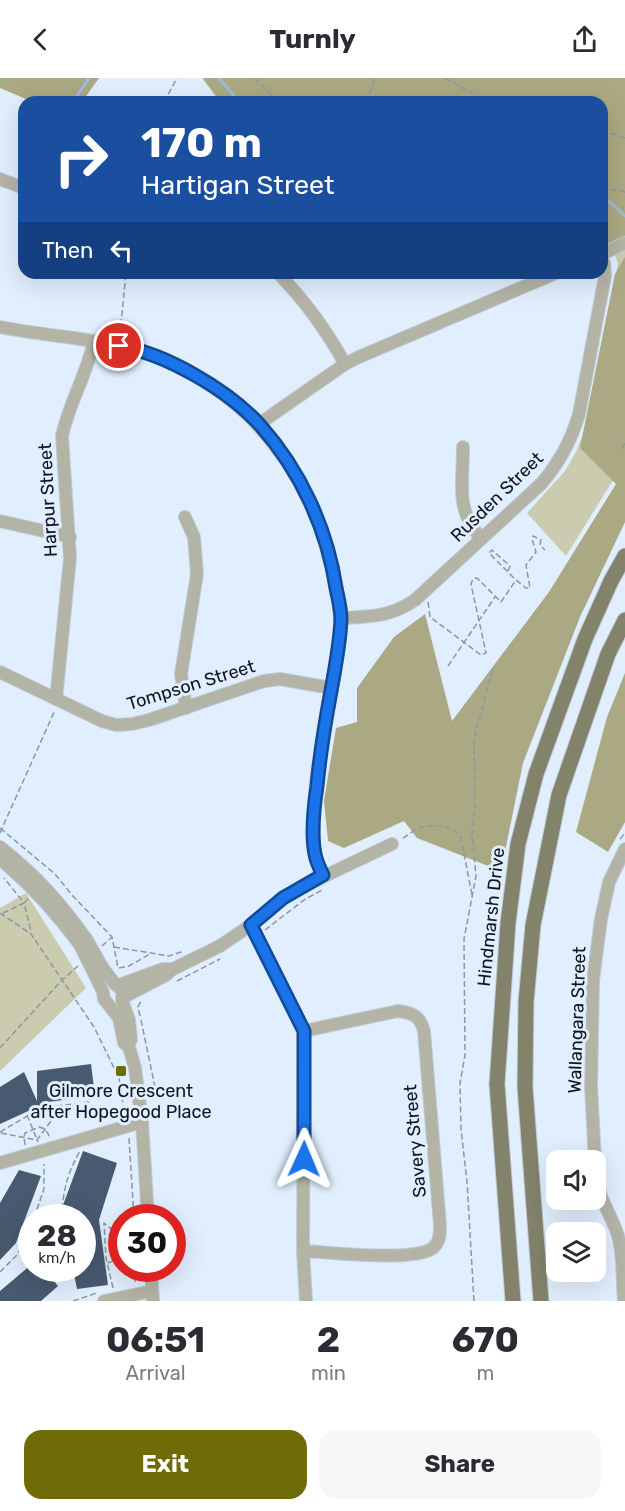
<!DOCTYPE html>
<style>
body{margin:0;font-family:Rubik,sans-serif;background:#f7f7f7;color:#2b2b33;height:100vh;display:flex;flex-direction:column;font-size:22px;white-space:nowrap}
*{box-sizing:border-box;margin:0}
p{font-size:20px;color:#7c7c81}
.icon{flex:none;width:33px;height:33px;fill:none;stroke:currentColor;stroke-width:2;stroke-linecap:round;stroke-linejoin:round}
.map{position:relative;height:1223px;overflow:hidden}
.drawer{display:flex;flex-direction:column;background:#fff;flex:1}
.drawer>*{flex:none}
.hud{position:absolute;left:18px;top:18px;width:590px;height:183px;border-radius:18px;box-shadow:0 6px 24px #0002;background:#1a4fa0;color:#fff;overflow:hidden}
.tools{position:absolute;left:546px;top:1072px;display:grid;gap:12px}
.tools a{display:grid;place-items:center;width:60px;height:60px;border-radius:12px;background:#fff;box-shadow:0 6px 24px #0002;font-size:30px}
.speed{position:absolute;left:18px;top:1126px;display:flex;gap:12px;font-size:30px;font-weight:700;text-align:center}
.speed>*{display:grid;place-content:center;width:78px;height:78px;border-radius:50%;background:#fff;box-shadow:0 6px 24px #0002;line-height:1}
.speed small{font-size:15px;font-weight:400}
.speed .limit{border:9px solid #d22;background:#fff;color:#111}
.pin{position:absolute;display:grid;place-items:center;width:51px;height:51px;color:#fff;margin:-26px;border:3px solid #fff;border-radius:50%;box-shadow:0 2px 6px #0007}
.me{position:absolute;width:66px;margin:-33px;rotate:1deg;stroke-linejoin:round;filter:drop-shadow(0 0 4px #0008)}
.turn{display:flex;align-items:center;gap:21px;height:126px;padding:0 24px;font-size:27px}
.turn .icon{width:78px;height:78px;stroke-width:2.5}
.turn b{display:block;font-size:42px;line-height:51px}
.then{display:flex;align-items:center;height:57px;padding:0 24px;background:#0003;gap:12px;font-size:22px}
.eta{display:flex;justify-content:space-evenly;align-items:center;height:102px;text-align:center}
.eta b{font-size:36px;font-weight:700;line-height:42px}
.action{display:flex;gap:12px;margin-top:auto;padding:12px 24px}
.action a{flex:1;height:69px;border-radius:18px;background:#6f6b06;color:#fff;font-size:24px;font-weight:700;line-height:69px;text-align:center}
.action a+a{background:#f7f7f7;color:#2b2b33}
header{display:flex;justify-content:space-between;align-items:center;height:78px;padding:0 24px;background:#fff;font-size:27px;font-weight:700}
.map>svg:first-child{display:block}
</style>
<header><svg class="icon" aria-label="back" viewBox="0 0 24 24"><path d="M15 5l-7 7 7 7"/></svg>Turnly<svg class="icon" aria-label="share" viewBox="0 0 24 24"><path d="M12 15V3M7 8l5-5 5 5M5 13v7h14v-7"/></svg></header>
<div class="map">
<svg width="625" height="1223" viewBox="0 0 625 1223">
<rect width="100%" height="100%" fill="#e1eefd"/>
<g fill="#cbcbaf">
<polygon points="202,0 625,0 625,383 566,478 527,435 565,393 576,374 587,347 618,185 605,153 602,24 219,24"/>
<polygon points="26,815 86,910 0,993 0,830"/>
</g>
<g fill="#aaa983">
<polygon points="0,0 99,0 82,24 33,24 0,10"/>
<polygon points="203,0 625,0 625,172 602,172 602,24 221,24"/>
<polygon points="625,179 625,444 580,539 523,685 501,793 417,760 404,743 344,770 328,763 324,723 336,650 357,644 357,610 394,559 425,536 452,643 549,514 616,406 580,370 615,196"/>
<polygon points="625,595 625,744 608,774 576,754 607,639"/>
</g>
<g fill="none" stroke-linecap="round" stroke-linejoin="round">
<g stroke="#a0bad8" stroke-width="3">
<polyline points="219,0 239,24"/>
<polyline points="73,24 89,0"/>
<polyline points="602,117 625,138"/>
</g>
</g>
<g fill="#485a6f">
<polygon points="91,986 95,1018 48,1024 0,1046 0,1009 24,994 37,1023 37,993"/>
<polygon points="83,1073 117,1085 99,1142 108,1207 77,1211 73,1191 82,1191 82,1140 64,1140 62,1130"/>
<polygon points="19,1092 41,1098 16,1165 0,1182 0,1125"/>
<polygon points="32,1186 32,1191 44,1191 58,1208 41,1223 0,1223 0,1213"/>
</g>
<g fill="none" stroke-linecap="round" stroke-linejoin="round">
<g stroke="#bfcbd9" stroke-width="14">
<g id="minor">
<polyline points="0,101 24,110"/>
<polyline points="602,176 625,165"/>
<path d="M278,195C304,222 327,253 345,286"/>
<path d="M0,249C50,259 103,260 151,277C262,317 331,423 340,538C342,555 338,575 335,592C327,644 313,696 314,749C314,758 313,768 315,776C316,783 320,791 323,797"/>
<polyline points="259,346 345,286 359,279 556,195"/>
<path d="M463,369C463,406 455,432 481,460"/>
<polyline points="185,439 194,459 197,496 181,596 186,630"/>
<polyline points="0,443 70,459"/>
<path d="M341,540C370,539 390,539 415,522L542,405C560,383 571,363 579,336L605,198L604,185L602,180"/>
<polyline points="0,594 102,643 116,647 132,646 149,642 264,603 280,601 331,610"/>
<path d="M56,621L70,480L62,358C69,325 87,296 94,263"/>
<path d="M0,769C38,799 59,823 87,862"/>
<path d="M0,781C31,807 56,834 80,867"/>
<polyline points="251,847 304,953 303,1173 306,1223"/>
<polyline points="102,889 115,906 123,913 122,922 129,942 131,962"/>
<polyline points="94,895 103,914 104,921 119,940 124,965 129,969 135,990 142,1044 148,1140"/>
<polyline points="119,907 163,891 168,891"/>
<polyline points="124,919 166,897 173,891 220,868 251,847 283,820 308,806 392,766"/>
<polyline points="595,1083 591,1009 593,902 601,841 609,804 625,771"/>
<polyline points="0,1085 142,1044"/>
<path d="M596,1095C597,1117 609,1133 616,1152C624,1172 622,1202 624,1223"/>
<path d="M303,1173C328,1174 418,1185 434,1169C440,1163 440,1155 440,1147L424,953C420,938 413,935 398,933L304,953"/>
<polyline points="151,1191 153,1223"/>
<polyline points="104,1223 152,1213"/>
</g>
</g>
<g stroke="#bfcbd9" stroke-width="17">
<g id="major">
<polyline points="513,1223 497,1006 508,845 518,766 536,696 585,561 611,503 625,478"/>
<polyline points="541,1223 525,1009 526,924 533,847 559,717 608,576 625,542"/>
</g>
</g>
<g stroke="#8c97a4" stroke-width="1.5" stroke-dasharray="6 3" stroke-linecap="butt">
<polyline points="255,0 278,24"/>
<polyline points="445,0 487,24"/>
<polyline points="164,24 177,0"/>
<polyline points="366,24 375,0"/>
<polyline points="602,52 625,60"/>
<polyline points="602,109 625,114"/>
<polyline points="120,256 126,195"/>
<polyline points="622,371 625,364"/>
<polyline points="508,493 510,488 492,472 489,475 515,501"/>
<polyline points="428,524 430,539 481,577 486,575 471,506 473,501 477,500 501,524 516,502 526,510 530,510 526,487 536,474 532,461 533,458 541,462 540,467 545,472"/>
<polyline points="448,588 495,519"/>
<polyline points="0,750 55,796 72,817 112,859 118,890"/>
<polyline points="0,755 55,632"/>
<path d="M403,760C408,757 414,752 420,750C433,745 455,747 461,760L472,817"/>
<polyline points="620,761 625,755"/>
<polyline points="28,821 24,825 31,853"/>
<polyline points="0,835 31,856 94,949 119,1000 125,1038"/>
<polyline points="3,835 24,825 4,800"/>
<polyline points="265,852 304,822 322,812"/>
<polyline points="102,868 112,859"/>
<polyline points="114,869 169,878 184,873"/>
<polyline points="119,890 129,888 150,876"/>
<polyline points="177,903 220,881"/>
<polyline points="140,938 138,929 141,923"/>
<polyline points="141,942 156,1014 150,1014 151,1020"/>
<polyline points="0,970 62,902 78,888"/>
<polyline points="27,1037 38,1064"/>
<polyline points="0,1054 41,1030 88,1024 92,1028"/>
<polyline points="1,1055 37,1062 62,1028"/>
<polyline points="129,1060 134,1140"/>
<polyline points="25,1067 24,1059 25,1055 39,1049 45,1051 50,1059"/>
<polyline points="34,1140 44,1111 44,1086"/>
<path d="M61,1140C64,1111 66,1098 80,1073"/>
<polyline points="108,1185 122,1179"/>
<polyline points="0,1194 17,1177 32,1147"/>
<polyline points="135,1204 135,1191"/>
<polyline points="113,1210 106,1180 104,1145 122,1160"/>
<polyline points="73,1223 97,1215"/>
<polyline points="474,1223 467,1104 461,1051 460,1005 465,977 464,861 476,798 472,756 475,730 474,660 493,591"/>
</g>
<use href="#minor" stroke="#b3b3a6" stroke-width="12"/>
<use href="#major" stroke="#83826b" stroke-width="15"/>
<g stroke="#bfcbd9" stroke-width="14" stroke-linecap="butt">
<g id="minor-bridge">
<polyline points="87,862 102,889"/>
<polyline points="80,867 94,895"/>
</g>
</g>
<use href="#minor-bridge" stroke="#b3b3a6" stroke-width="12"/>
</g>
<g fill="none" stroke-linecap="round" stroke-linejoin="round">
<g stroke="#114b97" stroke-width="15">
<path id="route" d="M119,268C165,275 228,312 260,347C300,392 327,450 336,510C338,520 341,531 341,541C340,566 335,590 331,613C325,645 320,676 317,708C314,728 311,757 315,776C316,783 320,791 323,797L283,820L251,847L304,953V1081"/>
</g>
<use href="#route" stroke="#1a73e8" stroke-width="10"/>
</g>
<rect fill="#6f6b06" stroke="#e1eefd" stroke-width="2" x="115" y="987" width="12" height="12" rx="3"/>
<g text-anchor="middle" stroke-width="6" stroke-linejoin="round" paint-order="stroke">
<g font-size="18" fill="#0e151e" stroke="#e1eefd">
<text transform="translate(497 419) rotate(-44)" y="6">Rusden Street</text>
<text transform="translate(48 422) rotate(-93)" y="6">Harpur Street</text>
<text transform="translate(191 607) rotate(-17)" y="6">Tompson Street</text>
<text transform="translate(491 839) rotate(-84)" y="6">Hindmarsh Drive</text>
<text transform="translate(577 942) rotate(-88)" y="6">Wallangara Street</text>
<text transform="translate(415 1063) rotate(-95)" y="6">Savery Street</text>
</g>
<g font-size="18" fill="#0e151e" stroke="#e1eefd">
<text x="121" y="1019">Gilmore Crescent<tspan x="121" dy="21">after Hopegood Place</tspan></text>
</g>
</g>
</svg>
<div class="tools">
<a><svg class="icon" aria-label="sound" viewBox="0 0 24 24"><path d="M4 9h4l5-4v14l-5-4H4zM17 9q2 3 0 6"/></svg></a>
<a><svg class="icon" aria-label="layers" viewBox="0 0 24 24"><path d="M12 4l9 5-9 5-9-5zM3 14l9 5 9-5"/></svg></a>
</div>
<div class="speed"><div>28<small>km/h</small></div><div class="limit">30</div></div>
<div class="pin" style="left:119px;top:268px;background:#d93025"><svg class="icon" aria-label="arrive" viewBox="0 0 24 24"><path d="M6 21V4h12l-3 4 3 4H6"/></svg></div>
<svg class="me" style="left:304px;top:1081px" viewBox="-20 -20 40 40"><path d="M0-17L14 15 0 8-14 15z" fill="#1a73e8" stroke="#fff" stroke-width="4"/></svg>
<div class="hud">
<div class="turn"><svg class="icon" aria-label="right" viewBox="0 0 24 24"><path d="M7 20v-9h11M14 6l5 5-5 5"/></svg><div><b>170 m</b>Hartigan Street</div></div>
<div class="then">Then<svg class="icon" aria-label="left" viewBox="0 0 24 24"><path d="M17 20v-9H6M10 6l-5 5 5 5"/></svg></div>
</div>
</div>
<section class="drawer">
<div class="eta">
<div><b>06:51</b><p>Arrival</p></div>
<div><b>2</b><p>min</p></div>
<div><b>670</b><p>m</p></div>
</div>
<div class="action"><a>Exit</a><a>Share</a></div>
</section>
